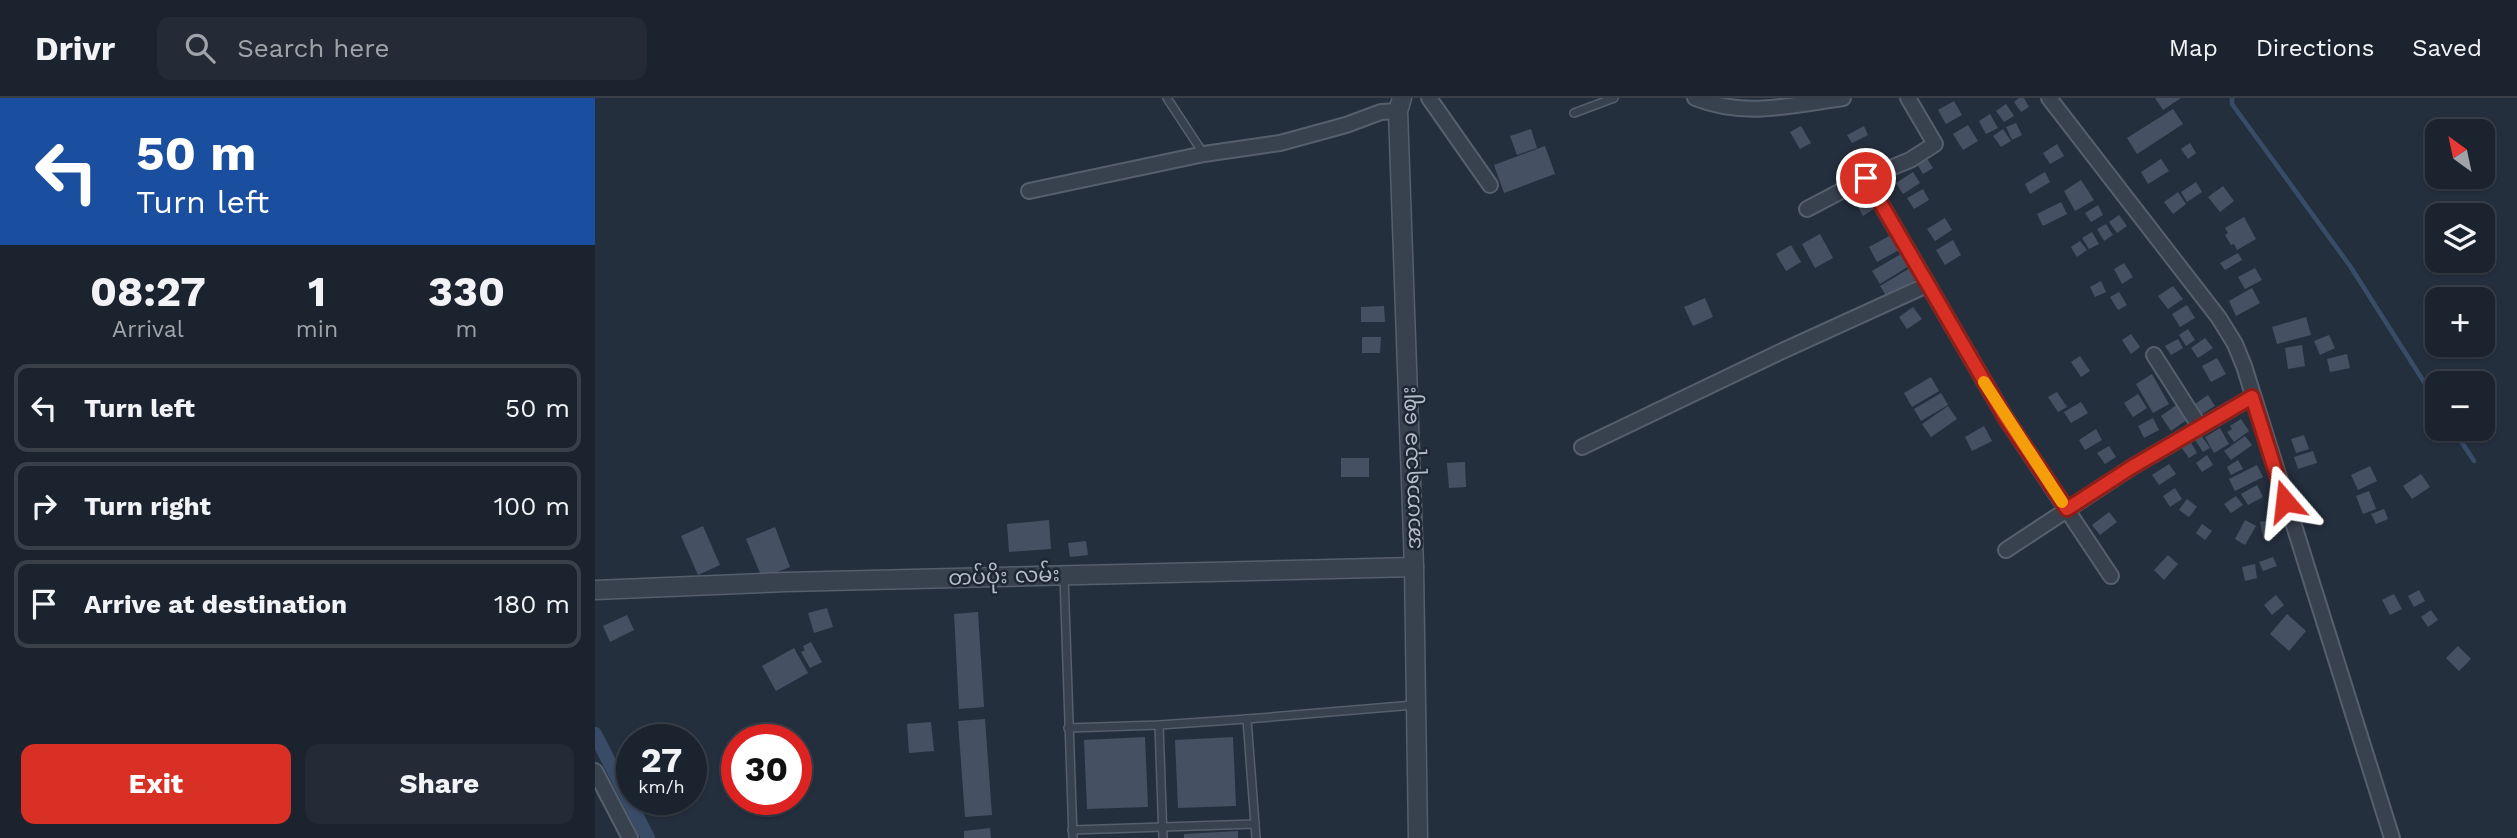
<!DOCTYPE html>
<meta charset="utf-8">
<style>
body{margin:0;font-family:"Work Sans","Noto Sans Myanmar",sans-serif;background:#242b36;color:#f1f3f6;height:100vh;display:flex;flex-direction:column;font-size:26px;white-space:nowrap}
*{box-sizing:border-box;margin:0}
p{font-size:23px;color:#a0a4aa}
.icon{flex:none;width:38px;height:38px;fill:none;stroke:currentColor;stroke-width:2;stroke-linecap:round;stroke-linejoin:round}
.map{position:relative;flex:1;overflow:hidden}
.details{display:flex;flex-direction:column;background:#1b232e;width:595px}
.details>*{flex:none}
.guide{background:#1a4fa0;color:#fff;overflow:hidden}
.needle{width:46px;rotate:327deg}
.tools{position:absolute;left:1830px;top:21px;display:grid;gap:14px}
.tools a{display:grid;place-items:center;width:70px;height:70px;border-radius:14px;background:#1b232e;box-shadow:0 2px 5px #0004,0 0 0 2px #39404a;font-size:35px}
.speed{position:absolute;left:21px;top:626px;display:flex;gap:14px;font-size:35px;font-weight:700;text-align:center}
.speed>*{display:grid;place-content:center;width:91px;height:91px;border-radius:50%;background:#1b232e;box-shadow:0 2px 5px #0004,0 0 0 2px #39404a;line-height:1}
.speed small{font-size:18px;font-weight:400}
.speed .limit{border:10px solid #d22;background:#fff;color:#111}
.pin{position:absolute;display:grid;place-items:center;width:60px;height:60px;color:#fff;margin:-30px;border:4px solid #fff;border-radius:50%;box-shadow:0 2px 7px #0007}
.me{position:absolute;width:77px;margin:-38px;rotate:343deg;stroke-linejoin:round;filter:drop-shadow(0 0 5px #0008)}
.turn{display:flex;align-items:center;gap:24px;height:147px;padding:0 21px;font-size:32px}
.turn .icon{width:91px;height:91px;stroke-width:2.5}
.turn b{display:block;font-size:49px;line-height:60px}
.eta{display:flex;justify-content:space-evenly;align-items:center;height:119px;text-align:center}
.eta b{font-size:42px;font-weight:700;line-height:49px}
.primary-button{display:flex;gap:14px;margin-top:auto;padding:14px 21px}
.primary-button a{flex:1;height:80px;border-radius:14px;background:#d93025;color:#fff;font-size:28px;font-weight:700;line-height:80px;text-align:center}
.primary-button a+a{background:#242b36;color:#f1f3f6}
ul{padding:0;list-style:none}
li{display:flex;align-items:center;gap:21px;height:88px;margin:0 14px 10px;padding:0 7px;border:4px solid #39404a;border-radius:14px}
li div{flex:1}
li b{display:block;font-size:26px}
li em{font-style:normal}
header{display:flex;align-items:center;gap:42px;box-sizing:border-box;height:98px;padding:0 35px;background:#1b232e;border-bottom:2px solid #39404a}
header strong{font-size:33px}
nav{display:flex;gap:38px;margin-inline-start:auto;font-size:24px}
.search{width:490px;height:63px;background:#242b36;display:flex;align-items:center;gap:18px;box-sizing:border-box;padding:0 24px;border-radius:14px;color:#a0a4aa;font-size:26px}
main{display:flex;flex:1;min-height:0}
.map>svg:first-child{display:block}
</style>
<header>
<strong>Drivr</strong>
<div class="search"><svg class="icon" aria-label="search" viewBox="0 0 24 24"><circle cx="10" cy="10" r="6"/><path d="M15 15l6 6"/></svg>Search here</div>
<nav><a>Map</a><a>Directions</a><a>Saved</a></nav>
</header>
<main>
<section class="details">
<div class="guide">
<div class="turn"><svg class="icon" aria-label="left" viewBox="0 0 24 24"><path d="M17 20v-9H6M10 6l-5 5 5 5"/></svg><div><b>50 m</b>Turn left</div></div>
</div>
<div class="eta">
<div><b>08:27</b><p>Arrival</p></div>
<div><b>1</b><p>min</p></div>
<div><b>330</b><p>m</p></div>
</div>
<ul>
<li><svg class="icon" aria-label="left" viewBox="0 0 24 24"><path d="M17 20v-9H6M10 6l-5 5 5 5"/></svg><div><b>Turn left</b></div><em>50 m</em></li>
<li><svg class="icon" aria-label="right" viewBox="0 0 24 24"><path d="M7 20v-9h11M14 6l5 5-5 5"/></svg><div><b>Turn right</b></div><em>100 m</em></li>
<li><svg class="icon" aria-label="arrive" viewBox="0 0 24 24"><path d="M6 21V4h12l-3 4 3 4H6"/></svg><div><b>Arrive at destination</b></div><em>180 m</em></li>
</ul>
<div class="primary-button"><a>Exit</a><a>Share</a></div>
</section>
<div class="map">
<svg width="1922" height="740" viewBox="0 0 1922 740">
<rect width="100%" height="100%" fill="#242f3e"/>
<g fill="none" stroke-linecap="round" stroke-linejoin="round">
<g stroke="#394c67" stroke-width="4.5">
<polyline points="1637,0 1637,6 1755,168 1843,306"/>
<polyline points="1858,331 1879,363"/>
</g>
<polyline stroke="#394c67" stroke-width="14" points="0,636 53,740"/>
</g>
<g fill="#455162">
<polygon points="1424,0 1429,0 1434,9 1426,14 1419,4"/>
<polygon points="1560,0 1586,0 1568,12"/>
<polygon points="1359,3 1367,17 1351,26 1343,12"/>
<polygon points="1411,6 1419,18 1409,24 1401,13"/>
<polygon points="1578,11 1588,26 1542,56 1532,40"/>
<polygon points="1395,16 1403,30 1391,36 1384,23"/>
<polygon points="1421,25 1427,37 1417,42 1411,29"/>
<polygon points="1373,27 1383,43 1368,52 1358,36"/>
<polygon points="1206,28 1216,45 1205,51 1195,34"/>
<polygon points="1269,28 1273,37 1257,45 1252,37"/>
<polygon points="936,31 942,50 922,57 915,38"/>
<polygon points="1408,31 1416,43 1406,49 1398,38"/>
<polygon points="1595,45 1601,55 1593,61 1586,51"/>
<polygon points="1462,46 1469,58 1455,66 1448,55"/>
<polygon points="950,48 960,76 909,95 899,67"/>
<polygon points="1331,59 1338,70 1328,76 1322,66"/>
<polygon points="1566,61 1574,73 1553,86 1546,74"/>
<polygon points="1318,74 1325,85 1308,96 1301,85"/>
<polygon points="1450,74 1455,84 1435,96 1430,86"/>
<polygon points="1486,82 1499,102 1480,113 1469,93"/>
<polygon points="1601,84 1607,94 1592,104 1586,94"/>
<polygon points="1628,88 1639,103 1625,114 1613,99"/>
<polygon points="1328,91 1334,102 1319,111 1312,100"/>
<polygon points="1583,94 1591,106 1578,116 1569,104"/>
<polygon points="1270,97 1279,111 1268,118 1260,104"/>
<polygon points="1466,104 1472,116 1448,128 1442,116"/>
<polygon points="1503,107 1508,117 1496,124 1490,115"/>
<polygon points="1524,117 1532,128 1522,135 1514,124"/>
<polygon points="1649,119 1661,141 1642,152 1639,146 1636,147 1630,137 1633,135 1630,130"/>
<polygon points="1350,120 1357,132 1340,143 1332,131"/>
<polygon points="1511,126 1518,137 1509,143 1502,131"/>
<polygon points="1497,134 1504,146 1494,151 1487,140"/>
<polygon points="1225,136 1238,160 1220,170 1207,146"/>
<polygon points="1296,137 1304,152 1282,164 1274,149"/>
<polygon points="1358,142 1366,157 1350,167 1341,152"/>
<polygon points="1485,143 1492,152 1482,159 1476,149"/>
<polygon points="1196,147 1206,164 1191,173 1181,156"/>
<polygon points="1643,155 1647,162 1630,172 1625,165"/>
<polygon points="1306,156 1314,168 1285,186 1277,173"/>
<polygon points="1529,165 1538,179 1527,186 1519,171"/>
<polygon points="1315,170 1322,181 1292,199 1285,188"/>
<polygon points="1660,170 1667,182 1650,191 1643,179"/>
<polygon points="1506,183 1511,194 1500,199 1495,189"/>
<polygon points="1578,188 1588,201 1573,211 1563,198"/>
<polygon points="1657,190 1665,205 1641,218 1634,203"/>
<polygon points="1524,194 1532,207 1523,212 1515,199"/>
<polygon points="1110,200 1118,219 1098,228 1089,209"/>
<polygon points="1592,207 1600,220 1585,229 1577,216"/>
<polygon points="789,208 790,224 766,224 766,209"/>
<polygon points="1318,209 1327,221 1312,231 1304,219"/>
<polygon points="1711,219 1716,237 1682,246 1677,229"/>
<polygon points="1593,231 1600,242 1591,248 1584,237"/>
<polygon points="1536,236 1545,249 1536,256 1527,242"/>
<polygon points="1734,237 1740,250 1725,257 1719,243"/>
<polygon points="767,239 786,239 785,255 767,255"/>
<polygon points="1610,240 1618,250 1603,260 1596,250"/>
<polygon points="1583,241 1588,250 1576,257 1570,248"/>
<polygon points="1707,247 1710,268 1693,271 1690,250"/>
<polygon points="1752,256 1755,270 1735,274 1732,261"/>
<polygon points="1485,258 1495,273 1486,279 1476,264"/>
<polygon points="1622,260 1631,276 1616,284 1607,268"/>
<polygon points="1557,276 1574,306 1558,315 1541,286"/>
<polygon points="1336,279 1344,293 1317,309 1309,295"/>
<polygon points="1462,294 1472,309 1463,314 1453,299"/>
<polygon points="1346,295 1353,307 1326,323 1319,311"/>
<polygon points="1543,296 1552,310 1538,319 1529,305"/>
<polygon points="1613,297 1620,308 1607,316 1600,306"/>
<polygon points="1486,304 1493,315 1476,325 1469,314"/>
<polygon points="1583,306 1593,321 1576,333 1566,318"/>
<polygon points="1353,308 1362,321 1336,339 1327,326"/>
<polygon points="1558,320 1564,332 1549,340 1543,328"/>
<polygon points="1646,321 1654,333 1639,344 1632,334 1637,331 1635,328"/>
<polygon points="1389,328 1397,343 1377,353 1370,339"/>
<polygon points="1625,330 1634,346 1619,355 1610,339"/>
<polygon points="1501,331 1507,342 1490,352 1484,342"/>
<polygon points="1604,334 1615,350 1608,354 1598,339"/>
<polygon points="1709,337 1714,351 1701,355 1696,341"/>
<polygon points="1650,338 1657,347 1636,362 1629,353"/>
<polygon points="1595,343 1602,355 1594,360 1586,349"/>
<polygon points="1514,348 1521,359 1510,366 1502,355"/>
<polygon points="1718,353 1722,365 1703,371 1699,359"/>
<polygon points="1612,357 1618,367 1607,374 1601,365"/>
<rect x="746" y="360" width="28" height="19"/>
<polygon points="1643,362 1648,371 1636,377 1632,369"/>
<polygon points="870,364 871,389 854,390 852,365"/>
<polygon points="1574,366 1581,376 1564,387 1557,377"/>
<polygon points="1662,367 1668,379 1640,393 1634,381"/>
<polygon points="1775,368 1782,383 1763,392 1756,377"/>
<polygon points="1826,376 1835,389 1817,401 1808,388"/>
<polygon points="1662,387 1668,399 1653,407 1646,396"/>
<polygon points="1580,390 1587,401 1575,409 1568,398"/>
<polygon points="1774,393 1781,411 1768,416 1761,398"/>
<polygon points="1641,398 1648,407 1636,415 1629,406"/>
<polygon points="1592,401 1602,409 1594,419 1584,412"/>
<polygon points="1789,411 1793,421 1781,426 1776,416"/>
<polygon points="1514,414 1522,424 1505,437 1497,427"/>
<polygon points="454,422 456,451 414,454 412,426"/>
<polygon points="1650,422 1661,428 1650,447 1640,441"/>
<polygon points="1675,422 1678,437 1668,439 1665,424"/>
<polygon points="1607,426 1617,433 1610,442 1601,435"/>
<polygon points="108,428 125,467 103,477 86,438"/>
<polygon points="180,429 195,469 167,480 151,441"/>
<polygon points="491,443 493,457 475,459 473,445"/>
<polygon points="1573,457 1583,466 1569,482 1559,472"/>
<polygon points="1678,459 1682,468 1668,473 1664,464"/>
<polygon points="1660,466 1662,480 1650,483 1647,469"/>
<polygon points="1824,492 1830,503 1819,509 1813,498"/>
<polygon points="1799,496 1807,511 1795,517 1787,502"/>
<polygon points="1681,497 1689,507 1677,517 1669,507"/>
<polygon points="232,510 238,529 219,535 213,515"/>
<polygon points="1836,512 1843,522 1833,529 1826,519"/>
<polygon points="383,514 389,609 364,611 359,516"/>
<polygon points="1692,516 1711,533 1694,553 1675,536"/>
<polygon points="32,517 39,532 15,544 8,528"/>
<polygon points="216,544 227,564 215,570 206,554 210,552 208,548"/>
<polygon points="1863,548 1876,561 1864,573 1851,560"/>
<polygon points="199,550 213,575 181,593 167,568"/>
<polygon points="390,621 397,717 370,719 363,623"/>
<polygon points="336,624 339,653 314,655 312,626"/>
<polygon points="550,639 553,709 492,711 489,642"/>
<polygon points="638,639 641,708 583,710 580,642"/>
<polygon points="395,730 396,740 369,740 369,733"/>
<polygon points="643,733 643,740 589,740 589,736"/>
</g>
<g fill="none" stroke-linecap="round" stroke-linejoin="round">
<g stroke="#565f6c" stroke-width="10">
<g id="service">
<polyline points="572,0 608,55"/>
<polyline points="979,15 1019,0"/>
<polyline points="469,478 478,740"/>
<polyline points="564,627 568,740"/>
<polyline points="473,630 564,627 652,621"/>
<polyline points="477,732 660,726"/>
<polyline points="661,740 652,621 819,607"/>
</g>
</g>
<g stroke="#565f6c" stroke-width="18">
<g id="minor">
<polyline points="834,0 895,87"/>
<path d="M1100,0C1150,20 1197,7 1248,0"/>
<polyline points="1454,0 1624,220 1640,246 1649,268 1797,740"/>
<polyline points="1271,80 1410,319 1516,478"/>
<polyline points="434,93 609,56 685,45 751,27 786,14 803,13"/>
<polyline points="1212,111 1271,80 1315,62 1340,46 1313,0"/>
<polyline points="1559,257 1605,329"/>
<polyline points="987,349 1183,255 1332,187"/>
<polyline points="1411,452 1537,369 1657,299"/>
<polyline points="0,673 35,740"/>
</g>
</g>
<g stroke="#565f6c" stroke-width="21">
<g id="tertiary">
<polyline points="807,0 803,13 819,469 823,740"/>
<polyline points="0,492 191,484 819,469"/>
</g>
</g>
<use href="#service" stroke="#38414e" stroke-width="7"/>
<use href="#minor" stroke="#38414e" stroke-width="14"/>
<use href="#tertiary" stroke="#38414e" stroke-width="18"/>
</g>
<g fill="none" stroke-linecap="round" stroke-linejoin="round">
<g stroke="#8d1f18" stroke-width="18">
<polyline id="route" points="1271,80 1410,319 1472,411 1537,369 1657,299 1690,403"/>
</g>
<use href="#route" stroke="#d93025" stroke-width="12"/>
<polyline stroke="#f59e0b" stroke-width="12" points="1389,284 1467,404"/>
</g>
<g text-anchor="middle" stroke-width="5" stroke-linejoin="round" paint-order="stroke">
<g font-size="21" fill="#b4bcc9" stroke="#1d2633">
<text transform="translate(816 370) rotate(-92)" y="7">အာဟာရသုခ ဈေး</text>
<text transform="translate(409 478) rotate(-2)" y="7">တပ်ပိုး လမ်း</text>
</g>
</g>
</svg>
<div class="tools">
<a><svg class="needle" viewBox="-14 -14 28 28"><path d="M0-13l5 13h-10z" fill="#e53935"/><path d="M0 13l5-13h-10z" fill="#a0a4aa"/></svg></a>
<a><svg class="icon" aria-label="layers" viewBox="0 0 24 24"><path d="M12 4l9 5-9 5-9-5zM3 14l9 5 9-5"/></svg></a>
<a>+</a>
<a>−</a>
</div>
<div class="speed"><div>27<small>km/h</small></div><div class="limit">30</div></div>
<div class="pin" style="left:1271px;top:80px;background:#d93025"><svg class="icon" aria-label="arrive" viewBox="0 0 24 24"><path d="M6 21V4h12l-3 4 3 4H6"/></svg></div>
<svg class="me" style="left:1690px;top:403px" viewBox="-20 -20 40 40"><path d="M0-17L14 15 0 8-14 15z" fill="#d93025" stroke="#fff" stroke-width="4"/></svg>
</div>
</main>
